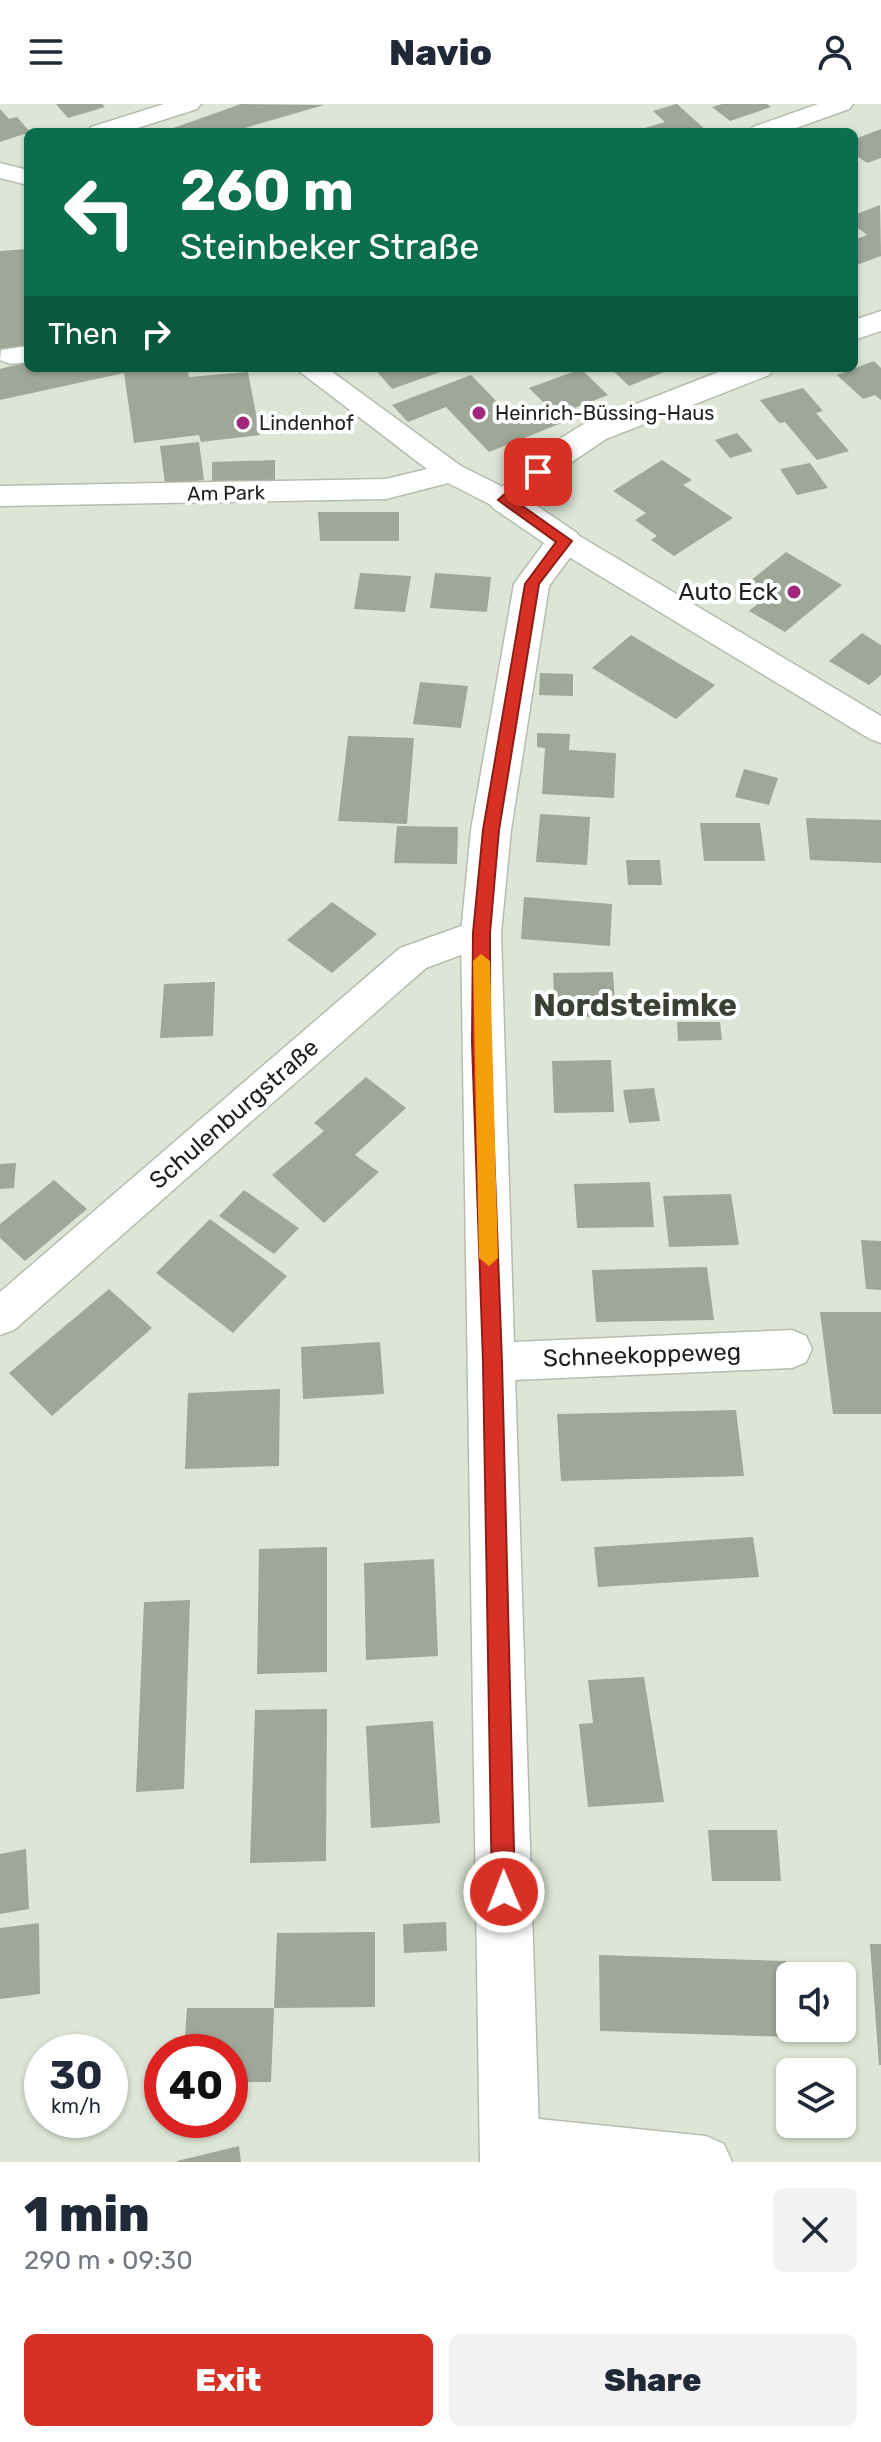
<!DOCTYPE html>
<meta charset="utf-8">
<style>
body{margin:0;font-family:Rubik,sans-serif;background:#f2f2f3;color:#1f2937;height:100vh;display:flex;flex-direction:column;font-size:30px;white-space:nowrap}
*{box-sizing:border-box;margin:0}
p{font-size:26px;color:#747a83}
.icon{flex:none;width:44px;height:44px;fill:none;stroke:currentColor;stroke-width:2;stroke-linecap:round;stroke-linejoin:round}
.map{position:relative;height:2058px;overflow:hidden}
.panel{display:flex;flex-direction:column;background:#fff;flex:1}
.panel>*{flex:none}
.hud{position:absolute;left:24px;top:24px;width:834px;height:244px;border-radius:12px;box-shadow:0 2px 6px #0004;background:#0b6e4f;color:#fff;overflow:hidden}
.buttons{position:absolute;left:776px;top:1858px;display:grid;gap:16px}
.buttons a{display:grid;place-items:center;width:80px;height:80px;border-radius:12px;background:#fff;box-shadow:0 2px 6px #0004;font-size:40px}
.speed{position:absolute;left:24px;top:1930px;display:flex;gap:16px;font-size:40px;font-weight:700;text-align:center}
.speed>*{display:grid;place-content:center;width:104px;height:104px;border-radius:50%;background:#fff;box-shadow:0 2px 6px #0004;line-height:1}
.speed small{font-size:20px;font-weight:400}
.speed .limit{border:12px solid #d22;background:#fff;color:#111}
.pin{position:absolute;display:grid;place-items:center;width:68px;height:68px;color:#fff;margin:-34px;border-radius:16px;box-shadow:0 4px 12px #0006}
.me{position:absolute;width:88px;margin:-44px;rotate:359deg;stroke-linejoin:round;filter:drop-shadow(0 0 6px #0008)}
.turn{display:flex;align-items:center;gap:28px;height:168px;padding:0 24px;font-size:36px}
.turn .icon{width:104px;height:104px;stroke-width:2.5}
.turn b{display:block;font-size:56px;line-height:68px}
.then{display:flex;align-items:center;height:76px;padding:0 24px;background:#0003;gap:16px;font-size:30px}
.round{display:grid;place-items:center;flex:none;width:84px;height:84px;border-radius:12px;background:#f2f2f3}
.head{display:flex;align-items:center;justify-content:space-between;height:136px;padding:0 24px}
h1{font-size:48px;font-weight:800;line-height:60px}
.button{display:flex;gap:16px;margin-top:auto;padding:16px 24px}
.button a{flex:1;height:92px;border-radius:12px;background:#d93025;color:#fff;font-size:32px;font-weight:800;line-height:92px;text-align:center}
.button a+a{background:#f2f2f3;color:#1f2937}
header{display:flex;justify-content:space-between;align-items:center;height:104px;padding:0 24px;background:#fff;font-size:36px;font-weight:800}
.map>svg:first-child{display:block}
</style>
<header><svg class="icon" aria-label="menu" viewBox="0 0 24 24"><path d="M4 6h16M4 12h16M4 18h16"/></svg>Navio<svg class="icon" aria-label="person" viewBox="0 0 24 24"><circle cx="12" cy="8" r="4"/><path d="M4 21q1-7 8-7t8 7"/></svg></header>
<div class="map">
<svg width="881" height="2058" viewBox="0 0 881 2058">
<rect width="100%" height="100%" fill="#dde6d6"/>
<g fill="#9ea798">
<polygon points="56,0 102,0 105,3 68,14"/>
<polygon points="241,0 324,1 231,28 162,28"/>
<polygon points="676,0 677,0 707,27 649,28 645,24 665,18 653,7"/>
<polygon points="722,0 767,0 771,3 730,17 712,3"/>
<polygon points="0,5 9,15 17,13 30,28 0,38"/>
<polygon points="881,25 881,54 867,59 854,50 854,39 858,37 855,35"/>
<polygon points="880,101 881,152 854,162 854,136 867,131 854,121 854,111"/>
<polygon points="28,145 28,243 0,248 0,147"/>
<polygon points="874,257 881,264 881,296 875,291 863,295 837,271"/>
<polygon points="28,258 28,264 187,264 189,273 248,268 260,331 201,338 199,331 134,339 124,269 0,296 0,265"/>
<polygon points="374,264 452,264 392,285"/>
<polygon points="610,264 674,264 629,282"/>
<polygon points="581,265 608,291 556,311 564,318 489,348 446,303 408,318 392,301 471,271 513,314 546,301 529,284"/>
<polygon points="803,284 823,307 816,309 849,347 817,356 785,318 779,319 760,296"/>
<polygon points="737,329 753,347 730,354 715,336"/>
<polygon points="199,338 204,376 165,380 160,342"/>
<polygon points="275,356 275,377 212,380 212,358"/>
<polygon points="662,356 692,376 683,381 733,414 674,452 651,436 657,432 635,416 646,409 613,387"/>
<polygon points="810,359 828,384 797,391 780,365"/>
<polygon points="318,408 399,408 399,437 320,437"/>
<polygon points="786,448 842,481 785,528 749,507 765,494 744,482"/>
<polygon points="360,469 411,472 405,508 354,505"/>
<polygon points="435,469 491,473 487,508 430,504"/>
<polygon points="862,529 881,541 881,571 869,581 829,557"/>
<polygon points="631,531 715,581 676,615 592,564"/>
<polygon points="540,569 573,570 573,592 539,591"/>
<polygon points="420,578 468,582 461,624 413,620"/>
<polygon points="537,629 570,630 569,646 616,649 614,694 542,690 545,644 537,643"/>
<polygon points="348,632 414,634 407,720 338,717"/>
<polygon points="744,665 778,674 769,701 735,693"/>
<polygon points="540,710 590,713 587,761 536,758"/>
<polygon points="806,714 881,716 881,759 810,756"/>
<polygon points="700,719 760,719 765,757 704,757"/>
<polygon points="397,722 458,723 457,760 394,759"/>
<polygon points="626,756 660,756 662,781 628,781"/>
<polygon points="524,793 612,800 610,842 521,835"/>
<polygon points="332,798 377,830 332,869 287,836"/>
<polygon points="613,868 616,913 555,913 553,869"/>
<polygon points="215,878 213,932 160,934 164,880"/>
<polygon points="677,918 720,918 722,936 678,937"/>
<polygon points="611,956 614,1008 554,1009 552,957"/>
<polygon points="366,973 406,1004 355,1051 379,1068 324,1119 272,1071 324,1027 314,1019"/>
<polygon points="654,984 660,1017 629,1019 623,986"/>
<polygon points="16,1059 14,1084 0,1085 0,1060"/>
<polygon points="54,1076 87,1105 25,1157 0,1134 0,1120"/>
<polygon points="650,1078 654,1123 577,1124 574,1080"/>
<polygon points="244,1086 299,1124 274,1150 219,1112"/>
<polygon points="731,1090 739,1141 669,1143 663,1092"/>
<polygon points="210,1115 287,1172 233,1229 156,1169"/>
<polygon points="861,1136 881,1137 881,1186 866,1185"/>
<polygon points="707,1163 714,1216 596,1218 592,1166"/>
<polygon points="109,1185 152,1224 52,1312 9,1269"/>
<polygon points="820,1208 881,1208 881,1310 833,1310"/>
<polygon points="380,1238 384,1290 303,1295 301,1243"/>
<polygon points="280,1285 279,1362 185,1365 188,1289"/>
<polygon points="736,1306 744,1372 561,1377 557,1310"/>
<polygon points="753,1433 759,1473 598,1483 594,1443"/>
<polygon points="327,1443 327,1568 257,1570 259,1445"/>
<polygon points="434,1455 438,1552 366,1556 364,1459"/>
<polygon points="190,1496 184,1685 136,1688 144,1498"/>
<polygon points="644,1573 664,1698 588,1703 579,1620 593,1619 588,1576"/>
<polygon points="327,1605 326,1757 250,1759 255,1606"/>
<polygon points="433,1617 440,1719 371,1724 366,1622"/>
<polygon points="708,1726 777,1726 781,1777 712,1777"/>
<polygon points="26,1745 29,1805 0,1810 0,1750"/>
<polygon points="446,1818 447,1847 404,1849 403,1820"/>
<polygon points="39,1819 40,1890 0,1895 0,1824"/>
<polygon points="375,1828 375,1903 274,1904 277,1829"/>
<polygon points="870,1840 881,1840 881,1961 879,1961"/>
<polygon points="599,1851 786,1857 791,1933 600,1927"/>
<polygon points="187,1904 274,1904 271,1978 230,1978 230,1948 184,1948"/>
<polygon points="239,2042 241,2058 178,2058 177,2057"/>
</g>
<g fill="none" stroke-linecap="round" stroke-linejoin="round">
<g stroke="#b5bdae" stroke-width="3">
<g id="minor">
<polygon points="164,0 201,0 197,5 125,28 88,28 91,23"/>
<polygon points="818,0 853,0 849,5 785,28 750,28 753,23"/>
<polygon points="0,59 28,66 28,81 0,74"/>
<polygon points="28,242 28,258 11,260 0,256 1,246"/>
<polygon points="295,264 327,264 461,362 515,389 520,396 515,403 505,406 495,403 448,379 386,395 0,402 0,382 386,375 427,365"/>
<polygon points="565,427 576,430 881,612 881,639 870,635 554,444 550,437 554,430"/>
<polygon points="481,815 493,819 499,829 493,839 426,864 14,1226 0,1231 0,1188 400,844"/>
<polygon points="792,1226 806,1232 812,1245 806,1258 792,1264 492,1277 477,1271 471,1258 477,1245 492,1239"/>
<polygon points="509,2012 706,2032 724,2040 732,2058 495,2058 483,2038 491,2020"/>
</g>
</g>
<g stroke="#b5bdae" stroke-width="3">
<g id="tertiary">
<polygon points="881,207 881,227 854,236 854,216"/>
<polygon points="729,264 774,264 769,271 606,335 566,362 527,395 577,429 582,437 549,482 511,726 501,829 540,2058 480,2058 461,829 471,726 514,480 544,439 493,404 488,396 542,346 582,321"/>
</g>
</g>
<use href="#minor" fill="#fff" fill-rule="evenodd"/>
<use href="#tertiary" fill="#fff" fill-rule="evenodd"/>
</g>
<polygon fill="#d93025" stroke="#8d1f18" stroke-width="2" points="533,365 545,368 514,396 572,437 539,480 499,726 490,829 490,938 502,1258 515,1788 512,1797 504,1800 496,1797 492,1788 483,1258 472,938 473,829 483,726 525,480 556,438 498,396"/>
<polygon fill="#f59e0b" points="481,850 490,857 498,1154 489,1162 479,1154 473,857"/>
<g fill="#a1287e" stroke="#fff" stroke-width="3">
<circle cx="479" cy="309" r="8"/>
<circle cx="243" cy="319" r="8"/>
<circle cx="794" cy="488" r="8"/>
</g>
<g text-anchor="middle" stroke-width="8" stroke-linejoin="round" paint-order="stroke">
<g font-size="20" fill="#1e211c" stroke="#fff" text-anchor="start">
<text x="495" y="316">Heinrich-Büssing-Haus</text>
<text x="259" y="326">Lindenhof</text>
</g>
<g font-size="20" fill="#1e211c" stroke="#fff">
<text transform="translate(226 389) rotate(-1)" y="7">Am Park</text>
</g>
<g font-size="24" fill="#1e211c" stroke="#fff" text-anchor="end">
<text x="778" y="496">Auto Eck</text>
</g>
<g font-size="24" fill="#1e211c" stroke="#fff">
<text transform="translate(234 1010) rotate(-41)" y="8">Schulenburgstraße</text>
<text transform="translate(642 1251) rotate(-2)" y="8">Schneekoppeweg</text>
</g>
<g font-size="32" font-weight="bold" fill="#3b4235" stroke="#fff">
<text x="635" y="912">Nordsteimke</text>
</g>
</g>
</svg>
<div class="buttons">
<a><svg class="icon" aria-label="sound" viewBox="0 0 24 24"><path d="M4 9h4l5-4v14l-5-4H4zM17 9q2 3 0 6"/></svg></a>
<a><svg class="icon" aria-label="layers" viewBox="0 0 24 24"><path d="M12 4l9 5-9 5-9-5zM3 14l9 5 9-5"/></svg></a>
</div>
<div class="speed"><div>30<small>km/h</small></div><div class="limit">40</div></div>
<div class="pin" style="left:538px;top:368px;background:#d93025"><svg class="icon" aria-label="arrive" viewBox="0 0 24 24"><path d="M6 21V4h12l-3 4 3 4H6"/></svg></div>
<svg class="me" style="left:504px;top:1788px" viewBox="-20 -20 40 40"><circle r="17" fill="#d93025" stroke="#fff" stroke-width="3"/><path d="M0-11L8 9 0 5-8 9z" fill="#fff"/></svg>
<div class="hud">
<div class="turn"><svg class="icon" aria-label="left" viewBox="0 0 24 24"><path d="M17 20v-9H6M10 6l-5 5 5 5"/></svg><div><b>260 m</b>Steinbeker Straße</div></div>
<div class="then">Then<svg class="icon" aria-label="right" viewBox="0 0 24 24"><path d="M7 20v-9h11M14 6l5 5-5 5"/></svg></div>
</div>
</div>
<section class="panel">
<div class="head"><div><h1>1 min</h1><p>290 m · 09:30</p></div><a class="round"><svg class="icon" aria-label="close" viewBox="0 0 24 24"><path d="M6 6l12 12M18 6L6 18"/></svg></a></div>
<div class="button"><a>Exit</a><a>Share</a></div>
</section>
